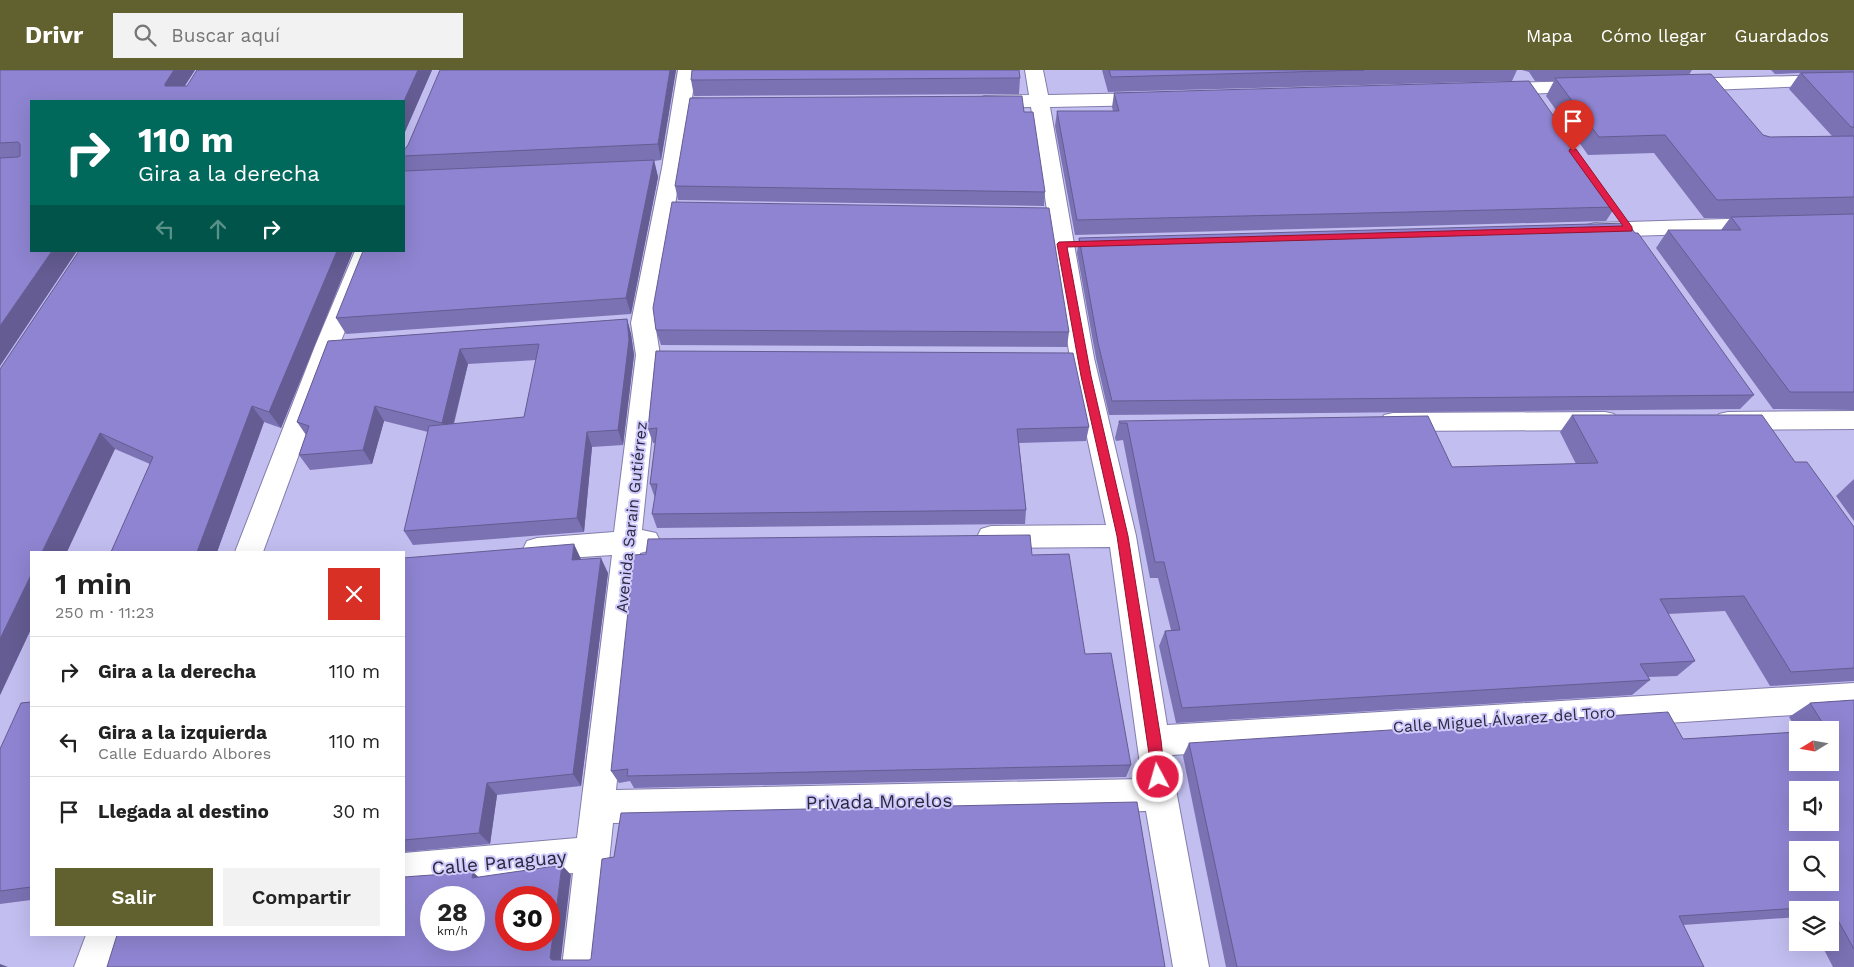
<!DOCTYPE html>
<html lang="es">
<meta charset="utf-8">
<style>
body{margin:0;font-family:"Work Sans",sans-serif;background:#f2f2f2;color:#222;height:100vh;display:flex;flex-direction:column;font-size:19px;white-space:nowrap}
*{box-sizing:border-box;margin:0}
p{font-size:16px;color:#767676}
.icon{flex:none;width:28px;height:28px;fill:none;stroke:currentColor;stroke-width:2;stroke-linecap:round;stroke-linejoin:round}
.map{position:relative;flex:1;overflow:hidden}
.side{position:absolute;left:30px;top:481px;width:375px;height:385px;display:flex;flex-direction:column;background:#fff;border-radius:0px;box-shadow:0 5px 20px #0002}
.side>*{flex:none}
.banner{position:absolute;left:30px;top:30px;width:375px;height:152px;border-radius:0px;box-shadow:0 5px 20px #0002;background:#00695c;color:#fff;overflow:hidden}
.needle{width:32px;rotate:259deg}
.buttons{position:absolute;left:1789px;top:651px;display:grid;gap:10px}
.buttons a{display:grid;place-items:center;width:50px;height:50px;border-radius:0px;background:#fff;box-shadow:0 5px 20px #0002;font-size:25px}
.speed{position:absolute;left:420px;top:816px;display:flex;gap:10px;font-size:25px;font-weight:700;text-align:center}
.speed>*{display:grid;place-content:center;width:65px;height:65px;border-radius:50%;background:#fff;box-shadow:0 5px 20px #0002;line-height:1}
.speed small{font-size:12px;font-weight:400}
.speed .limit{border:8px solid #d22;background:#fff;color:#111}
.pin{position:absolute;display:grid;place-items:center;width:42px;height:42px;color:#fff;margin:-51px -21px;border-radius:50% 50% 50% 0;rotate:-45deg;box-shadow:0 0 5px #0007}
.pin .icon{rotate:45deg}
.me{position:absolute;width:55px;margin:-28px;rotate:354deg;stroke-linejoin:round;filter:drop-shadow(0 0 4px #0008)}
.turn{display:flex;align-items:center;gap:18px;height:105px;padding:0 25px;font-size:22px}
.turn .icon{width:65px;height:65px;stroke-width:2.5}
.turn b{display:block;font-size:35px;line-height:42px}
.lanes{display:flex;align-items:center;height:48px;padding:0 25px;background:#0003;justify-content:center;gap:25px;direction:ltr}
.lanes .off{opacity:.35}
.round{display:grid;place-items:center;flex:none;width:52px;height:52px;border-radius:0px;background:#f2f2f2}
.head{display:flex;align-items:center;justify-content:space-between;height:85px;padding:0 25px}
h1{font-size:30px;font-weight:600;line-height:38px}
.button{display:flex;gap:10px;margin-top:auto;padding:10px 25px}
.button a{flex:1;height:58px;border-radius:0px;background:#60612e;color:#fff;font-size:20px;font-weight:600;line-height:58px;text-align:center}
.button a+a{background:#f2f2f2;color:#222}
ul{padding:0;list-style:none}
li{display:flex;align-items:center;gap:15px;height:70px;padding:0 25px;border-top:1px solid #e0e0e0}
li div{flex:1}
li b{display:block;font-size:19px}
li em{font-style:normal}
header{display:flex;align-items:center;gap:30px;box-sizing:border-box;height:70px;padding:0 25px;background:#60612e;color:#fff}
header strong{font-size:24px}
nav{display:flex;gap:28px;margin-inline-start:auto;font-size:18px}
.search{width:350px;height:45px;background:#f2f2f2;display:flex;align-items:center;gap:12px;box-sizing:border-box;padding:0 18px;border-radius:0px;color:#767676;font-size:19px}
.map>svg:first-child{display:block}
</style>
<header>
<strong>Drivr</strong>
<div class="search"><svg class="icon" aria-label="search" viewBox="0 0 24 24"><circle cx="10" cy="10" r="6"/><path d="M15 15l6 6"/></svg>Buscar aquí</div>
<nav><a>Mapa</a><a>Cómo llegar</a><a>Guardados</a></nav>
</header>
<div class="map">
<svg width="1854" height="897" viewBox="0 0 1854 897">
<rect width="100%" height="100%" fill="#c2bef0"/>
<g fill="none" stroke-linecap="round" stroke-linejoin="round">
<g stroke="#827dac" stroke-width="2">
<g id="minor">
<polygon points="678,0 696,0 692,28 734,30 737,34 734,38 691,40 655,253 660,285 642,460 656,463 660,471 656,479 640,483 616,720 1142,709 1110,477 991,478 981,475 977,467 981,459 991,456 1106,455 1070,288 1031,37 985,38 978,36 975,32 978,28 985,26 1029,25 1025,0 1043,0 1048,25 1152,23 1159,25 1162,29 1159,33 1152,35 1050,37 1094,288 1136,466 1167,655 1854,613 1854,641 1172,685 1177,725 1209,897 1173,897 1146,741 613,753 598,897 562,897 573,803 404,817 404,783 577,768 612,485 537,490 527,487 523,479 527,471 537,468 614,462 636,285 631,253 662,98"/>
<polygon points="1831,5 1838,7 1840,11 1838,15 1682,21 1675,19 1673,15 1675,11 1682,9"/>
<polygon points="1587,11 1594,13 1596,17 1594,21 1497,25 1490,23 1488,19 1490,15 1497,13"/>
<polygon points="1760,148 1768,150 1771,155 1768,160 1760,162 1595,167 1587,165 1584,160 1587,155 1595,153"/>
<polygon points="355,181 377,181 339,276 263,482 235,482 315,276"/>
<polygon points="1854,341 1854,359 1728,360 1719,358 1715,351 1719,344 1728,342"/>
<polygon points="1605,342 1614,344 1618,351 1614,358 1605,360 1393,361 1384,359 1380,352 1384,345 1393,343"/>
<polygon points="86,865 122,865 110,897 74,897"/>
</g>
</g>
<use href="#minor" fill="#fff" fill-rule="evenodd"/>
</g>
<g fill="#7b72b4" fill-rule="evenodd">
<polygon points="0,0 195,0 185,16 432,0 404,64 404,31 31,31 0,296"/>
<polygon points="676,0 661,90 654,91 658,107 631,244 346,264 336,248 404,181 404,80"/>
<polygon points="1102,0 1517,0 1512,11 1108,22"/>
<polygon points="1522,0 1692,0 1689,5 1763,65 1770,67 1832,66 1789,19 1800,3 1775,4 1771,0 1854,0 1854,340 1773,339 1656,178 1668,160 1721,160 1730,148 1704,148 1654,83 1588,85 1546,26 1554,11 1535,11 1529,2"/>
<polygon points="1020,8 1019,24 694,26 691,10"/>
<polygon points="1114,23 1571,71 1569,75 1615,137 1606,151 1075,165 1055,56 1057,41 1113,41 1112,37"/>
<polygon points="1024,42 1045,122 1044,136 678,130 675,116"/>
<polygon points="1079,168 1754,325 1740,339 1109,345 1096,288 1077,183"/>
<polygon points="353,181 281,358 264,352 217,482 111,482 150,394 115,379 31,482 31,559 0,625 0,299"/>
<path d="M627,249L631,264L634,285L623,375L592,377L584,462L413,475L404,461L428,362L384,351L372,394L310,400L299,385L306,365L297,352L328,271ZM536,290L524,347L454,354L468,294Z"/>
<polygon points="656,260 1069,262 1067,277 661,275"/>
<polygon points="656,281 1089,357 1086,371 1019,373 1026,440 1025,454 657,458 652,444 655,428 650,414 655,373 653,373 648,359"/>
<polygon points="1572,345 1795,392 1854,457 1854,611 1770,616 1725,541 1668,544 1695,591 1677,606 1648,607 1650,610 1632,625 1176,653 1159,576 1165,561 1171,560 1158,508 1150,508 1123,370 1116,371 1115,368 1119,351 1452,397 1576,394 1560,362"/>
<polygon points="1854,409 1854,451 1836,426"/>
<polygon points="1032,485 1085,584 1131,695 1126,707 634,718 630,711 619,713 611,701"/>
<polygon points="404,488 581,489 581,490 608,503 581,716 497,725 490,774 404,782"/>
<polygon points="1854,630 1854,897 1833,897 1820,872 1830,872 1830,840 1798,840 1798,847 1683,855 1704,897 1226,897 1183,686 1189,673 1683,669 1830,660 1798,660 1798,662 1789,647 1810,633"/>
<polygon points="31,632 31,830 0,834 0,679"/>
</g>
<g fill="#645c92">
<polygon points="174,0 195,0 175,30 165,16 165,14"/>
<polygon points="418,0 432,0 404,64 404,31"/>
<polygon points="670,0 676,0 661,90 658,74"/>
<polygon points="654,90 658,107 631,244 626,228"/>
<polygon points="52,181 77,181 0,296 0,256"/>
<polygon points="337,181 353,181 281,358 269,342"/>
<polygon points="627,249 631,264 634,285 623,375 618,360"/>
<polygon points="460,279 468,294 450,367 442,353"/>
<polygon points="252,336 264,352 217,482 197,482"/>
<polygon points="375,336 384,351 372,394 363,380"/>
<polygon points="587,362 592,377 584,462 577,448"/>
<polygon points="100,363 115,379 67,482 42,482"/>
<polygon points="574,474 581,489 579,505 572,490"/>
<polygon points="601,488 608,503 581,716 573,704"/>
<polygon points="31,505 31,559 0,625 0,569"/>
<polygon points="487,713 497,725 490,774 479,763"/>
<polygon points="562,795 571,805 560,897 550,888"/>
<polygon points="473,802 484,812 472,808"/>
<polygon points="0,894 8,897 0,897"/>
</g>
<g fill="#8f84d1" stroke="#645c92" fill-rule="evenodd">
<polygon points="0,0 174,0 165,14 165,16 187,16 197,0 418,0 404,31 31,31 31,181 52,181 0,256 0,88 18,87 20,86 20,74 18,72 0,73"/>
<polygon points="440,0 670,0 658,74 404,86 404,80 408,75"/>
<polygon points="692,0 1019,0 1020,8 691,10"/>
<polygon points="1109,0 1364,0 1111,7"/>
<polygon points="1854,2 1854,57 1851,57 1801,3"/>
<polygon points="1711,4 1763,65 1770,67 1854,66 1854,127 1717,130 1665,65 1599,67 1555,8"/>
<polygon points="1529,11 1571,71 1565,71 1615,137 1077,150 1057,41 1119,41 1114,23"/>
<polygon points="1022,26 1024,42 1033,42 1045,122 675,116 690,28"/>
<polygon points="654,90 626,228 336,248 363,181 404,181 404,101"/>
<polygon points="672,132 1049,138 1069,262 656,260 653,238"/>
<polygon points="1854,144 1854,322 1790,322 1668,160 1741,160 1731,147"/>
<polygon points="1628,153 1635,163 1638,163 1754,325 1112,331 1098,273 1079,168"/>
<polygon points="79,181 337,181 269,342 252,336 197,482 111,482 153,387 100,363 42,482 31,482 31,505 0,569 0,299"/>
<polygon points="627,249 629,270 618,360 587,362 577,448 404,461 429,356 524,347 539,274 460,279 442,353 375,336 363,380 299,385 309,356 297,352 328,271"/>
<polygon points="656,281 1073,283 1089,357 1017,359 1026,440 652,444 657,414 650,414 657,358 648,359"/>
<polygon points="1572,345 1762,345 1795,392 1807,392 1854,457 1854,598 1791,602 1744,526 1660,529 1695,591 1640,594 1650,610 1182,638 1165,561 1180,560 1164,492 1155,492 1127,353 1120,353 1119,351 1428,346 1452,397 1598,393"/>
<polygon points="1030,465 1032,485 1069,484 1085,584 1111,583 1131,695 627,706 628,699 611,701 634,485 646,484 648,469"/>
<polygon points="574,474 572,490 601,488 573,704 487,713 479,763 404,770 404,488"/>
<path d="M1854,630V879L1830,836L1679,846L1704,897H1237L1189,673L1668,642L1683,669L1798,662V692H1830V660H1827L1810,633ZM1798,720H1830V752H1798ZM1798,780H1830V812H1798Z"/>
<polygon points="31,632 31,817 0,821 0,679 21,633"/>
<path d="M1137,732L1165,897H107L117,865H404V807L473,802L472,808L562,795L550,888L552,890H589L591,889L602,789L614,787L621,743ZM431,828H474V870H431ZM506,828H549V870H506Z"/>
</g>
<polygon fill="#e11d48" stroke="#92132f" points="1570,79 1576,79 1632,157 1632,161 1067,177 1091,306 1128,466 1161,670 1165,707 1163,711 1158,713 1153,711 1117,466 1081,306 1057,174 1059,172 1623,156 1569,81"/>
<g text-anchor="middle" stroke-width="4" stroke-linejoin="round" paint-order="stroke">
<g font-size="16" fill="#2b283c" stroke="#cfcafd">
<text transform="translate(631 447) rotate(-84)" y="6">Avenida Sarain Gutiérrez</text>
<text transform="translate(1504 649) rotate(-4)" y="6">Calle Miguel Álvarez del Toro</text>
</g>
<g font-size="19" fill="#2b283c" stroke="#cfcafd">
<text transform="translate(879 731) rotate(-1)" y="7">Privada Morelos</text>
<text transform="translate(499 792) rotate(-5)" y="7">Calle Paraguay</text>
</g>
</g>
</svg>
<div class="buttons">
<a><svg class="needle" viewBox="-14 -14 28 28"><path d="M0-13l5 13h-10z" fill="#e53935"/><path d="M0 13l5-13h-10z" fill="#767676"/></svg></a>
<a><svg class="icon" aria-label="sound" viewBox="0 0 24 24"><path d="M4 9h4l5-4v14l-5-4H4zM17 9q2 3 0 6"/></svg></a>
<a><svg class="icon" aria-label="search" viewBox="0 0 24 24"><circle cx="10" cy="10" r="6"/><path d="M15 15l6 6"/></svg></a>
<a><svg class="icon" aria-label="layers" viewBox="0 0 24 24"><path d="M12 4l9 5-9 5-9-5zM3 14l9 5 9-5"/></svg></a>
</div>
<div class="speed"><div>28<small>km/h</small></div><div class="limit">30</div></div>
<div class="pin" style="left:1573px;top:81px;background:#d93025"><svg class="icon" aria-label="arrive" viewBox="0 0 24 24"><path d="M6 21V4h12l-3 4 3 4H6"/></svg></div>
<svg class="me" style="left:1158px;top:707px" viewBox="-20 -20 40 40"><circle r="17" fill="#e11d48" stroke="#fff" stroke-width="3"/><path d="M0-11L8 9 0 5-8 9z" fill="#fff"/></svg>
<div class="banner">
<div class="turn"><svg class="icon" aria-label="right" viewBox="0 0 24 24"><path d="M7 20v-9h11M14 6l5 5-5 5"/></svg><div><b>110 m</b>Gira a la derecha</div></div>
<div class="lanes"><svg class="icon off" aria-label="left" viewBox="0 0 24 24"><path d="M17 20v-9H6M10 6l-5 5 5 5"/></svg><svg class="icon off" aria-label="ahead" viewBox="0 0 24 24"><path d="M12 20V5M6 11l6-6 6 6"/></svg><svg class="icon" aria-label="right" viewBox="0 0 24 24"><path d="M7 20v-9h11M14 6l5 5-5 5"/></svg></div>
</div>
<section class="side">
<div class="head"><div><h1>1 min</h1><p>250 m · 11:23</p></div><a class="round" style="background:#d93025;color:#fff"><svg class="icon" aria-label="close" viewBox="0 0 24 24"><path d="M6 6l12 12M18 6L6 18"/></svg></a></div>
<ul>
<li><svg class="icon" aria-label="right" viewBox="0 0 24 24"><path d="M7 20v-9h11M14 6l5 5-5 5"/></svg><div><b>Gira a la derecha</b></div><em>110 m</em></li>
<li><svg class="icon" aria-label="left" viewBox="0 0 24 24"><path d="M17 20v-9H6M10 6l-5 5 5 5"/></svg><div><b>Gira a la izquierda</b><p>Calle Eduardo Albores</p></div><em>110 m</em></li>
<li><svg class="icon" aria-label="arrive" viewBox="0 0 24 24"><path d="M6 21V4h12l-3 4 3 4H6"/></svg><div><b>Llegada al destino</b></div><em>30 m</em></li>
</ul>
<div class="button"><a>Salir</a><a>Compartir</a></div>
</section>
</div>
